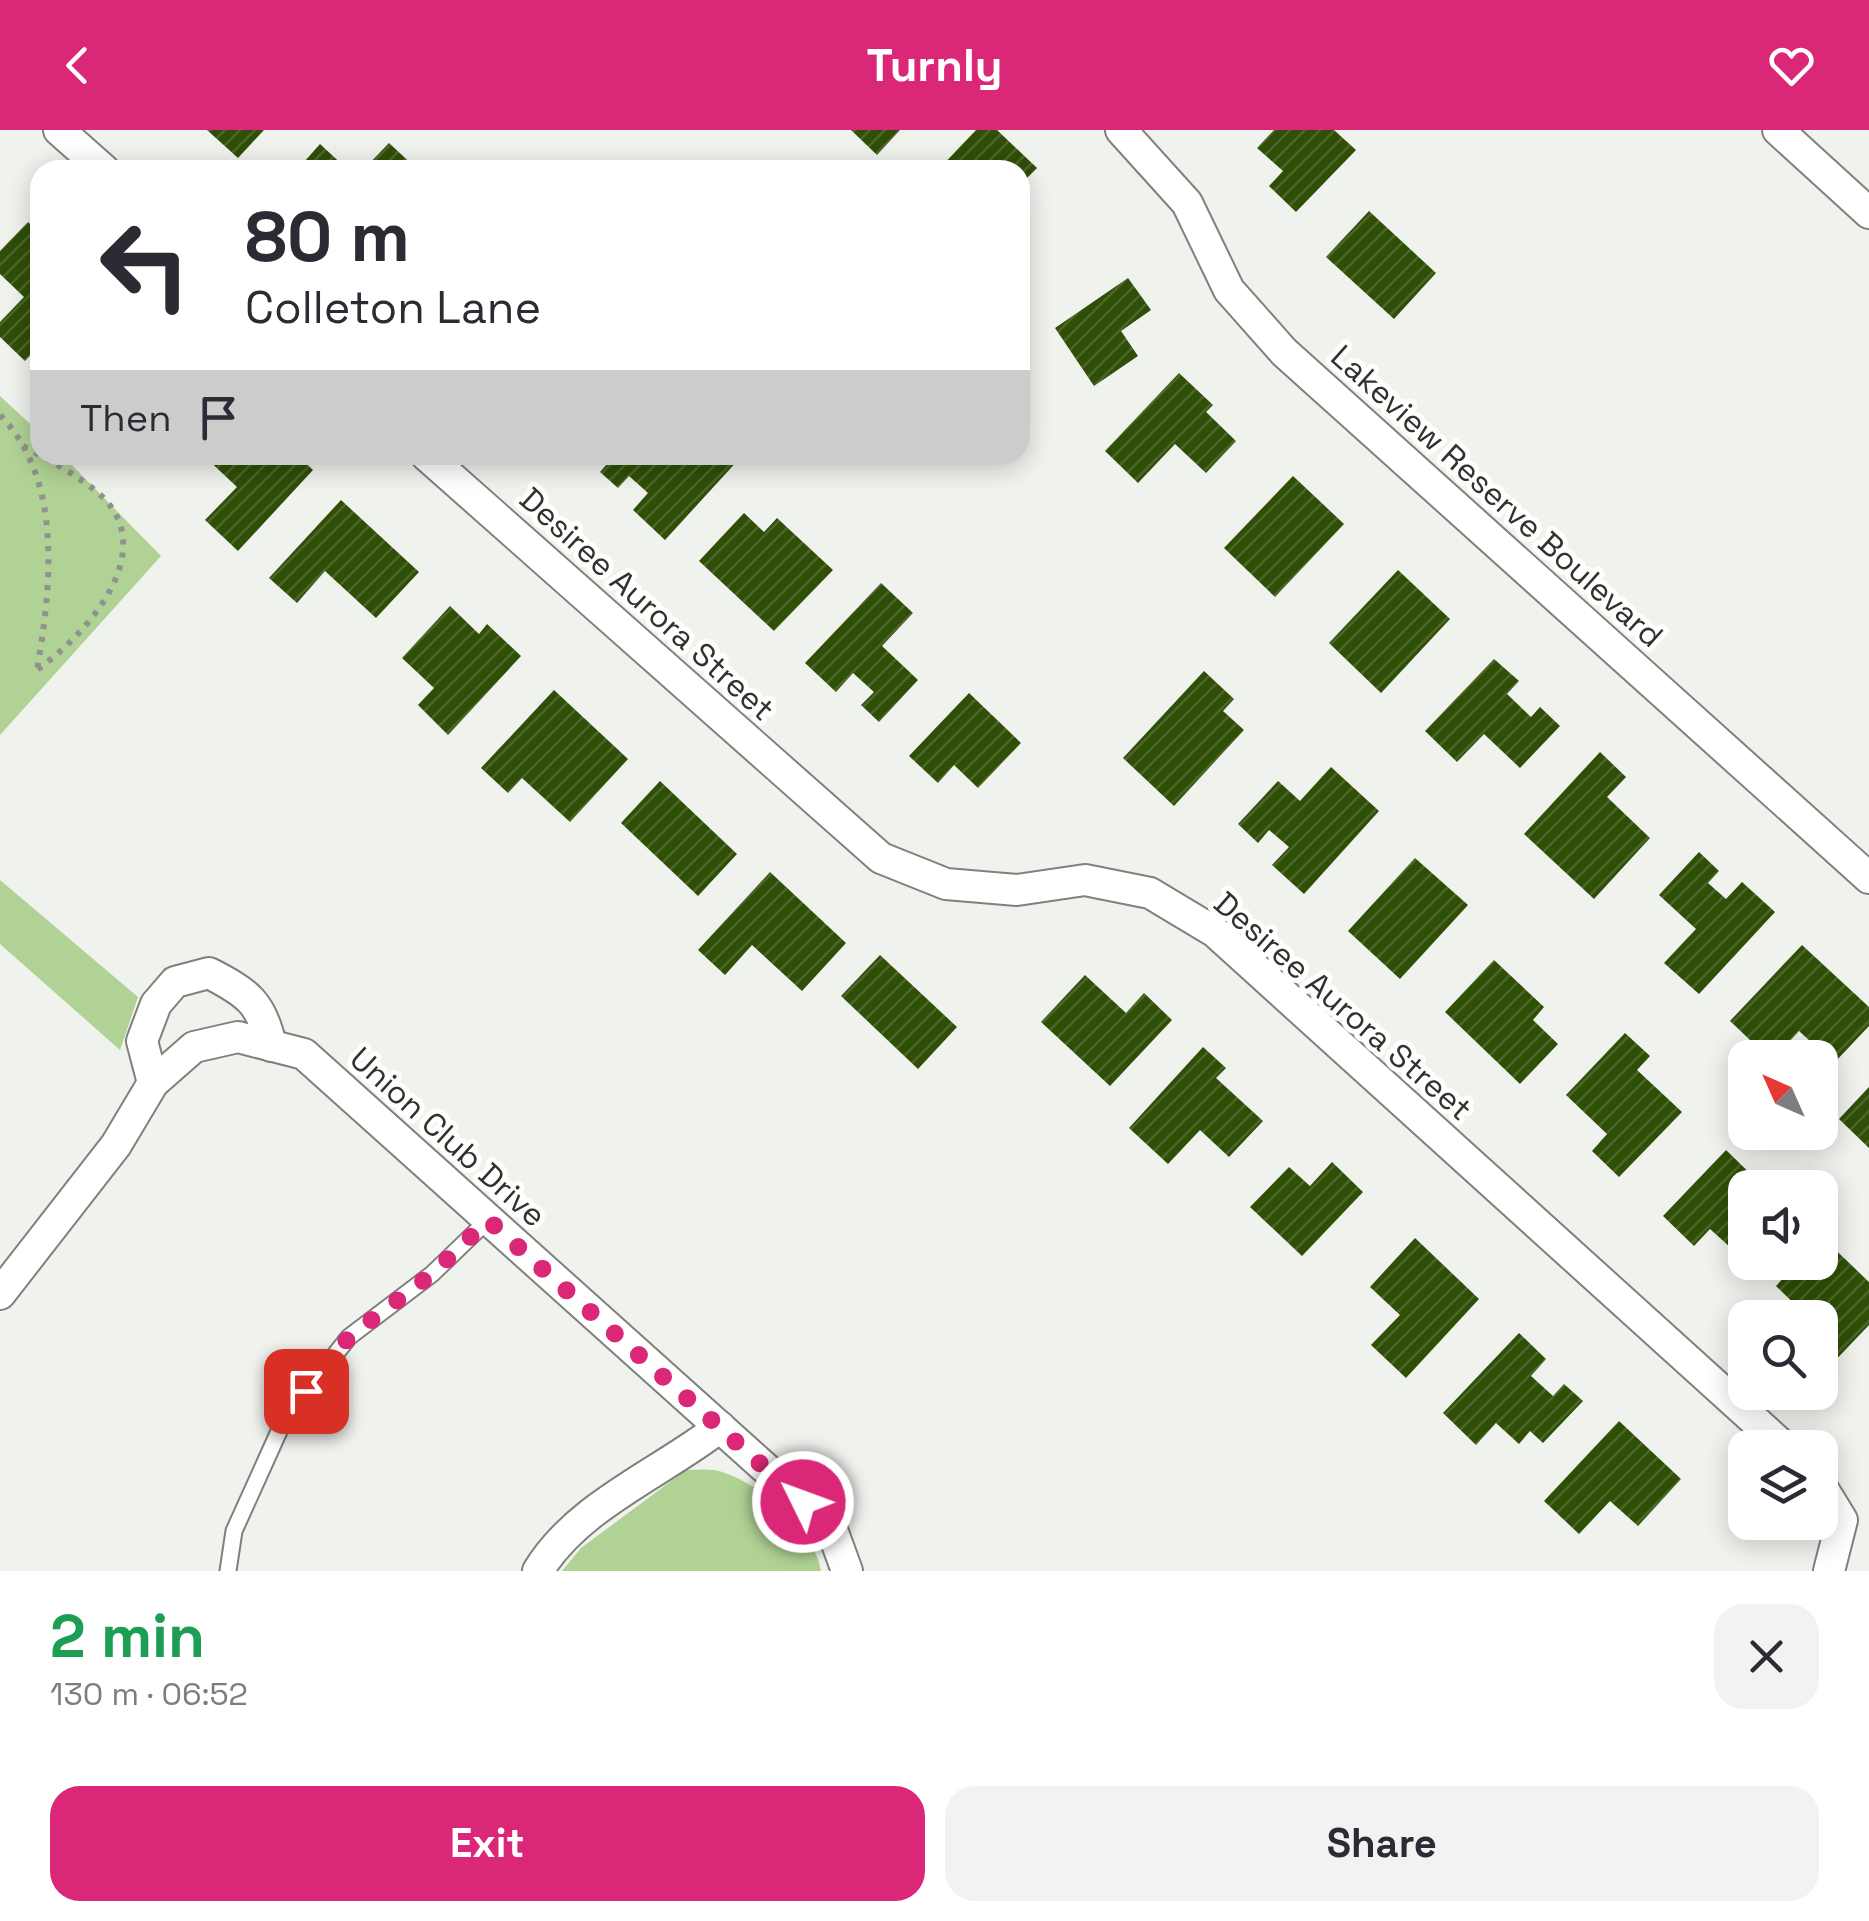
<!DOCTYPE html>
<meta charset="utf-8">
<style>
body{margin:0;font-family:"Space Grotesk",sans-serif;background:#f2f2f3;color:#2b2b33;height:100vh;display:flex;flex-direction:column;font-size:38px;white-space:nowrap}
*{box-sizing:border-box;margin:0}
p{font-size:32px;color:#7c7c81}
.icon{flex:none;width:55px;height:55px;fill:none;stroke:currentColor;stroke-width:2;stroke-linecap:round;stroke-linejoin:round}
.map{position:relative;height:1441px;overflow:hidden}
.drawer{display:flex;flex-direction:column;background:#fff;flex:1}
.drawer>*{flex:none}
.hud{position:absolute;left:30px;top:30px;width:1000px;height:305px;border-radius:30px;box-shadow:0 5px 25px #0003;background:#fff;color:#2b2b33;overflow:hidden}
.needle{width:65px;rotate:315deg}
.buttons{position:absolute;left:1728px;top:910px;display:grid;gap:20px}
.buttons a{display:grid;place-items:center;width:110px;height:110px;border-radius:20px;background:#fff;box-shadow:0 5px 25px #0003;font-size:50px}
.pin{position:absolute;display:grid;place-items:center;width:85px;height:85px;color:#fff;margin:-42px;border-radius:20px;box-shadow:0 5px 15px #0006}
.me{position:absolute;width:110px;margin:-55px;rotate:312deg;stroke-linejoin:round;filter:drop-shadow(0 0 8px #0008)}
.turn{display:flex;align-items:center;gap:35px;height:210px;padding:0 50px;font-size:45px}
.turn .icon{width:130px;height:130px;stroke-width:2.5}
.turn b{display:block;font-size:70px;line-height:85px}
.then{display:flex;align-items:center;height:95px;padding:0 50px;background:#0003;gap:20px;font-size:38px}
.round{display:grid;place-items:center;flex:none;width:105px;height:105px;border-radius:30px;background:#f2f2f3}
.headline{display:flex;align-items:center;justify-content:space-between;height:170px;padding:0 50px}
h1{font-size:60px;font-weight:800;line-height:75px;color:#1e9e55}
.primary-button{display:flex;gap:20px;margin-top:auto;padding:20px 50px}
.primary-button a{flex:1;height:115px;border-radius:30px;background:#db2777;color:#fff;font-size:40px;font-weight:800;line-height:115px;text-align:center}
.primary-button a+a{background:#f2f2f3;color:#2b2b33}
header{display:flex;justify-content:space-between;align-items:center;height:130px;padding:0 50px;background:#db2777;color:#fff;font-size:45px;font-weight:800}
.map>svg:first-child{display:block}
</style>
<header><svg class="icon" aria-label="back" viewBox="0 0 24 24"><path d="M15 5l-7 7 7 7"/></svg>Turnly<svg class="icon" aria-label="heart" viewBox="0 0 24 24"><path d="M12 20l-8-8c-3-5 5-10 8-4 3-6 11-1 8 4z"/></svg></header>
<div class="map">
<svg width="1869" height="1441" viewBox="0 0 1869 1441">
<defs>
<pattern id="building-hatch" width="6" height="6" patternUnits="userSpaceOnUse" patternTransform="scale(2.5)"><rect width="6" height="6" fill="#2f4e06"/><path d="M-1 1l2-2M0 6l6-6M5 7l2-2" fill="none" stroke="#4c652b"/></pattern>
</defs>
<rect width="100%" height="100%" fill="#f0f2ee"/>
<g fill="#b0d294">
<polygon points="0,266 40,303 40,325 62,325 161,426 0,605"/>
<polygon points="0,750 138,867 120,920 0,814"/>
<path d="M686,1340C699,1340 713,1338 725,1343C763,1356 815,1402 821,1441H562L581,1418Z"/>
</g>
<g fill="url(#building-hatch)">
<polygon points="207,0 264,0 238,28"/>
<polygon points="851,0 900,0 877,25"/>
<polygon points="976,0 997,0 1037,38 1020,55 1020,40 938,40"/>
<polygon points="1274,0 1334,0 1356,20 1296,82 1269,56 1283,41 1257,18"/>
<polygon points="389,13 418,40 363,40"/>
<polygon points="320,14 348,40 297,40"/>
<polygon points="1369,81 1436,143 1394,189 1326,127"/>
<polygon points="28,92 40,103 35,120 40,125 40,215 25,231 0,207 0,192 24,167 0,144 0,121"/>
<polygon points="1128,148 1151,180 1121,201 1138,226 1094,256 1055,198"/>
<polygon points="1179,243 1213,275 1206,282 1236,311 1206,343 1175,314 1138,353 1105,321"/>
<polygon points="203,325 297,325 313,340 238,421 205,390 237,357"/>
<polygon points="615,325 736,325 740,328 665,410 633,380 648,363 629,346 618,358 600,342"/>
<polygon points="1293,346 1344,394 1275,467 1224,418"/>
<polygon points="341,370 419,442 376,488 325,441 297,473 269,448"/>
<polygon points="744,383 764,402 777,388 833,440 774,501 699,431"/>
<polygon points="1398,440 1450,489 1381,563 1329,513"/>
<polygon points="881,453 913,483 882,516 918,550 879,592 861,575 874,562 853,543 836,562 805,533"/>
<polygon points="450,476 479,504 487,494 521,526 448,605 418,575 434,558 402,528"/>
<polygon points="1494,529 1519,551 1507,564 1531,587 1540,577 1560,596 1520,638 1484,604 1457,632 1425,601"/>
<polygon points="1204,541 1234,569 1223,581 1244,600 1174,676 1123,628"/>
<polygon points="554,560 628,629 570,692 522,648 508,663 481,638"/>
<polygon points="969,563 1021,613 978,658 954,635 938,653 909,626"/>
<polygon points="1600,622 1626,647 1607,667 1650,708 1594,769 1524,704"/>
<polygon points="1331,637 1379,681 1304,764 1272,735 1289,717 1269,700 1258,713 1238,694 1278,651 1300,671"/>
<polygon points="660,651 737,724 698,766 621,693"/>
<polygon points="1699,722 1719,741 1708,753 1726,769 1742,752 1775,782 1699,864 1664,833 1696,799 1659,765"/>
<polygon points="1415,728 1468,775 1400,849 1348,801"/>
<polygon points="770,742 846,813 802,861 752,815 725,845 698,820"/>
<polygon points="1802,815 1869,877 1869,896 1834,933 1799,901 1774,928 1769,928 1730,891"/>
<polygon points="880,825 957,897 918,939 841,866"/>
<polygon points="1494,830 1544,877 1533,890 1558,914 1520,954 1445,882"/>
<polygon points="1085,845 1126,883 1144,863 1172,890 1110,956 1041,892"/>
<polygon points="1625,903 1650,926 1637,940 1682,982 1619,1047 1592,1021 1607,1004 1566,965"/>
<polygon points="1203,917 1226,938 1216,948 1263,991 1229,1027 1200,1000 1168,1034 1129,998"/>
<polygon points="1869,957 1869,1018 1839,989"/>
<polygon points="1726,1020 1765,1058 1745,1058 1745,1101 1730,1117 1710,1099 1694,1116 1663,1086"/>
<polygon points="1332,1032 1363,1062 1302,1126 1250,1077 1289,1037 1310,1056"/>
<polygon points="1822,1107 1869,1152 1869,1195 1828,1238 1820,1230 1820,1188 1809,1188 1776,1156 1798,1132 1820,1132"/>
<polygon points="1415,1108 1479,1169 1406,1248 1371,1215 1400,1185 1370,1157"/>
<polygon points="1519,1203 1546,1229 1531,1246 1553,1266 1564,1254 1583,1271 1543,1313 1530,1301 1519,1314 1496,1293 1476,1315 1443,1283"/>
<polygon points="1619,1291 1681,1349 1638,1396 1610,1371 1579,1404 1544,1371"/>
</g>
<g fill="none" stroke-linecap="round" stroke-linejoin="round">
<g stroke="#7f817d" stroke-width="19">
<polyline id="lane" points="228,1441 234,1401 285,1288 349,1207 432,1144 488,1090"/>
</g>
<g stroke="#7f817d" stroke-width="34">
<g id="street">
<polyline points="59,0 104,40"/>
<polyline points="1121,0 1187,73 1229,160 1284,222 1869,748"/>
<polyline points="1778,0 1869,83"/>
<polyline points="426,325 881,728 946,754 1017,760 1085,750 1150,763 1215,802 1785,1318"/>
<path d="M153,953L142,911L156,874L175,852L209,843C248,863 262,873 271,916"/>
<polyline points="0,1164 116,1015 153,953 194,917 238,907 304,924 831,1397 847,1441"/>
<polyline points="1820,1354 1842,1390 1829,1441"/>
<path d="M538,1441C577,1376 661,1343 720,1297"/>
</g>
</g>
<g stroke="#91928f" stroke-width="6" stroke-dasharray="5 8" stroke-linecap="butt">
<path d="M0,285C64,351 51,458 37,540"/>
<path d="M23,316C47,329 75,344 96,361C165,418 87,504 37,540"/>
</g>
<use href="#lane" stroke="#fff" stroke-width="15"/>
<use href="#street" stroke="#fff" stroke-width="30"/>
</g>
<g fill="none" stroke-linecap="round" stroke-linejoin="round">
<polyline stroke="#db2777" stroke-width="18" stroke-dasharray="0 32.4" points="306,1261 349,1207 432,1144 488,1090 803,1372"/>
</g>
<g text-anchor="middle" stroke-width="10" stroke-linejoin="round" paint-order="stroke">
<g font-size="32" fill="#313230" stroke="#fefffc">
<text transform="translate(1497 366) rotate(42)" y="11">Lakeview Reserve Boulevard</text>
<text transform="translate(647 474) rotate(42)" y="11">Desiree Aurora Street</text>
<text transform="translate(1343 876) rotate(41)" y="11">Desiree Aurora Street</text>
<text transform="translate(448 1007) rotate(42)" y="11">Union Club Drive</text>
</g>
</g>
</svg>
<div class="buttons">
<a><svg class="needle" viewBox="-14 -14 28 28"><path d="M0-13l5 13h-10z" fill="#e53935"/><path d="M0 13l5-13h-10z" fill="#7c7c81"/></svg></a>
<a><svg class="icon" aria-label="sound" viewBox="0 0 24 24"><path d="M4 9h4l5-4v14l-5-4H4zM17 9q2 3 0 6"/></svg></a>
<a><svg class="icon" aria-label="search" viewBox="0 0 24 24"><circle cx="10" cy="10" r="6"/><path d="M15 15l6 6"/></svg></a>
<a><svg class="icon" aria-label="layers" viewBox="0 0 24 24"><path d="M12 4l9 5-9 5-9-5zM3 14l9 5 9-5"/></svg></a>
</div>
<div class="pin" style="left:306px;top:1261px;background:#d93025"><svg class="icon" aria-label="arrive" viewBox="0 0 24 24"><path d="M6 21V4h12l-3 4 3 4H6"/></svg></div>
<svg class="me" style="left:803px;top:1372px" viewBox="-20 -20 40 40"><circle r="17" fill="#db2777" stroke="#fff" stroke-width="3"/><path d="M0-11L8 9 0 5-8 9z" fill="#fff"/></svg>
<div class="hud">
<div class="turn"><svg class="icon" aria-label="left" viewBox="0 0 24 24"><path d="M17 20v-9H6M10 6l-5 5 5 5"/></svg><div><b>80 m</b>Colleton Lane</div></div>
<div class="then">Then<svg class="icon" aria-label="arrive" viewBox="0 0 24 24"><path d="M6 21V4h12l-3 4 3 4H6"/></svg></div>
</div>
</div>
<section class="drawer">
<div class="headline"><div><h1>2 min</h1><p>130 m · 06:52</p></div><a class="round"><svg class="icon" aria-label="close" viewBox="0 0 24 24"><path d="M6 6l12 12M18 6L6 18"/></svg></a></div>
<div class="primary-button"><a>Exit</a><a>Share</a></div>
</section>
